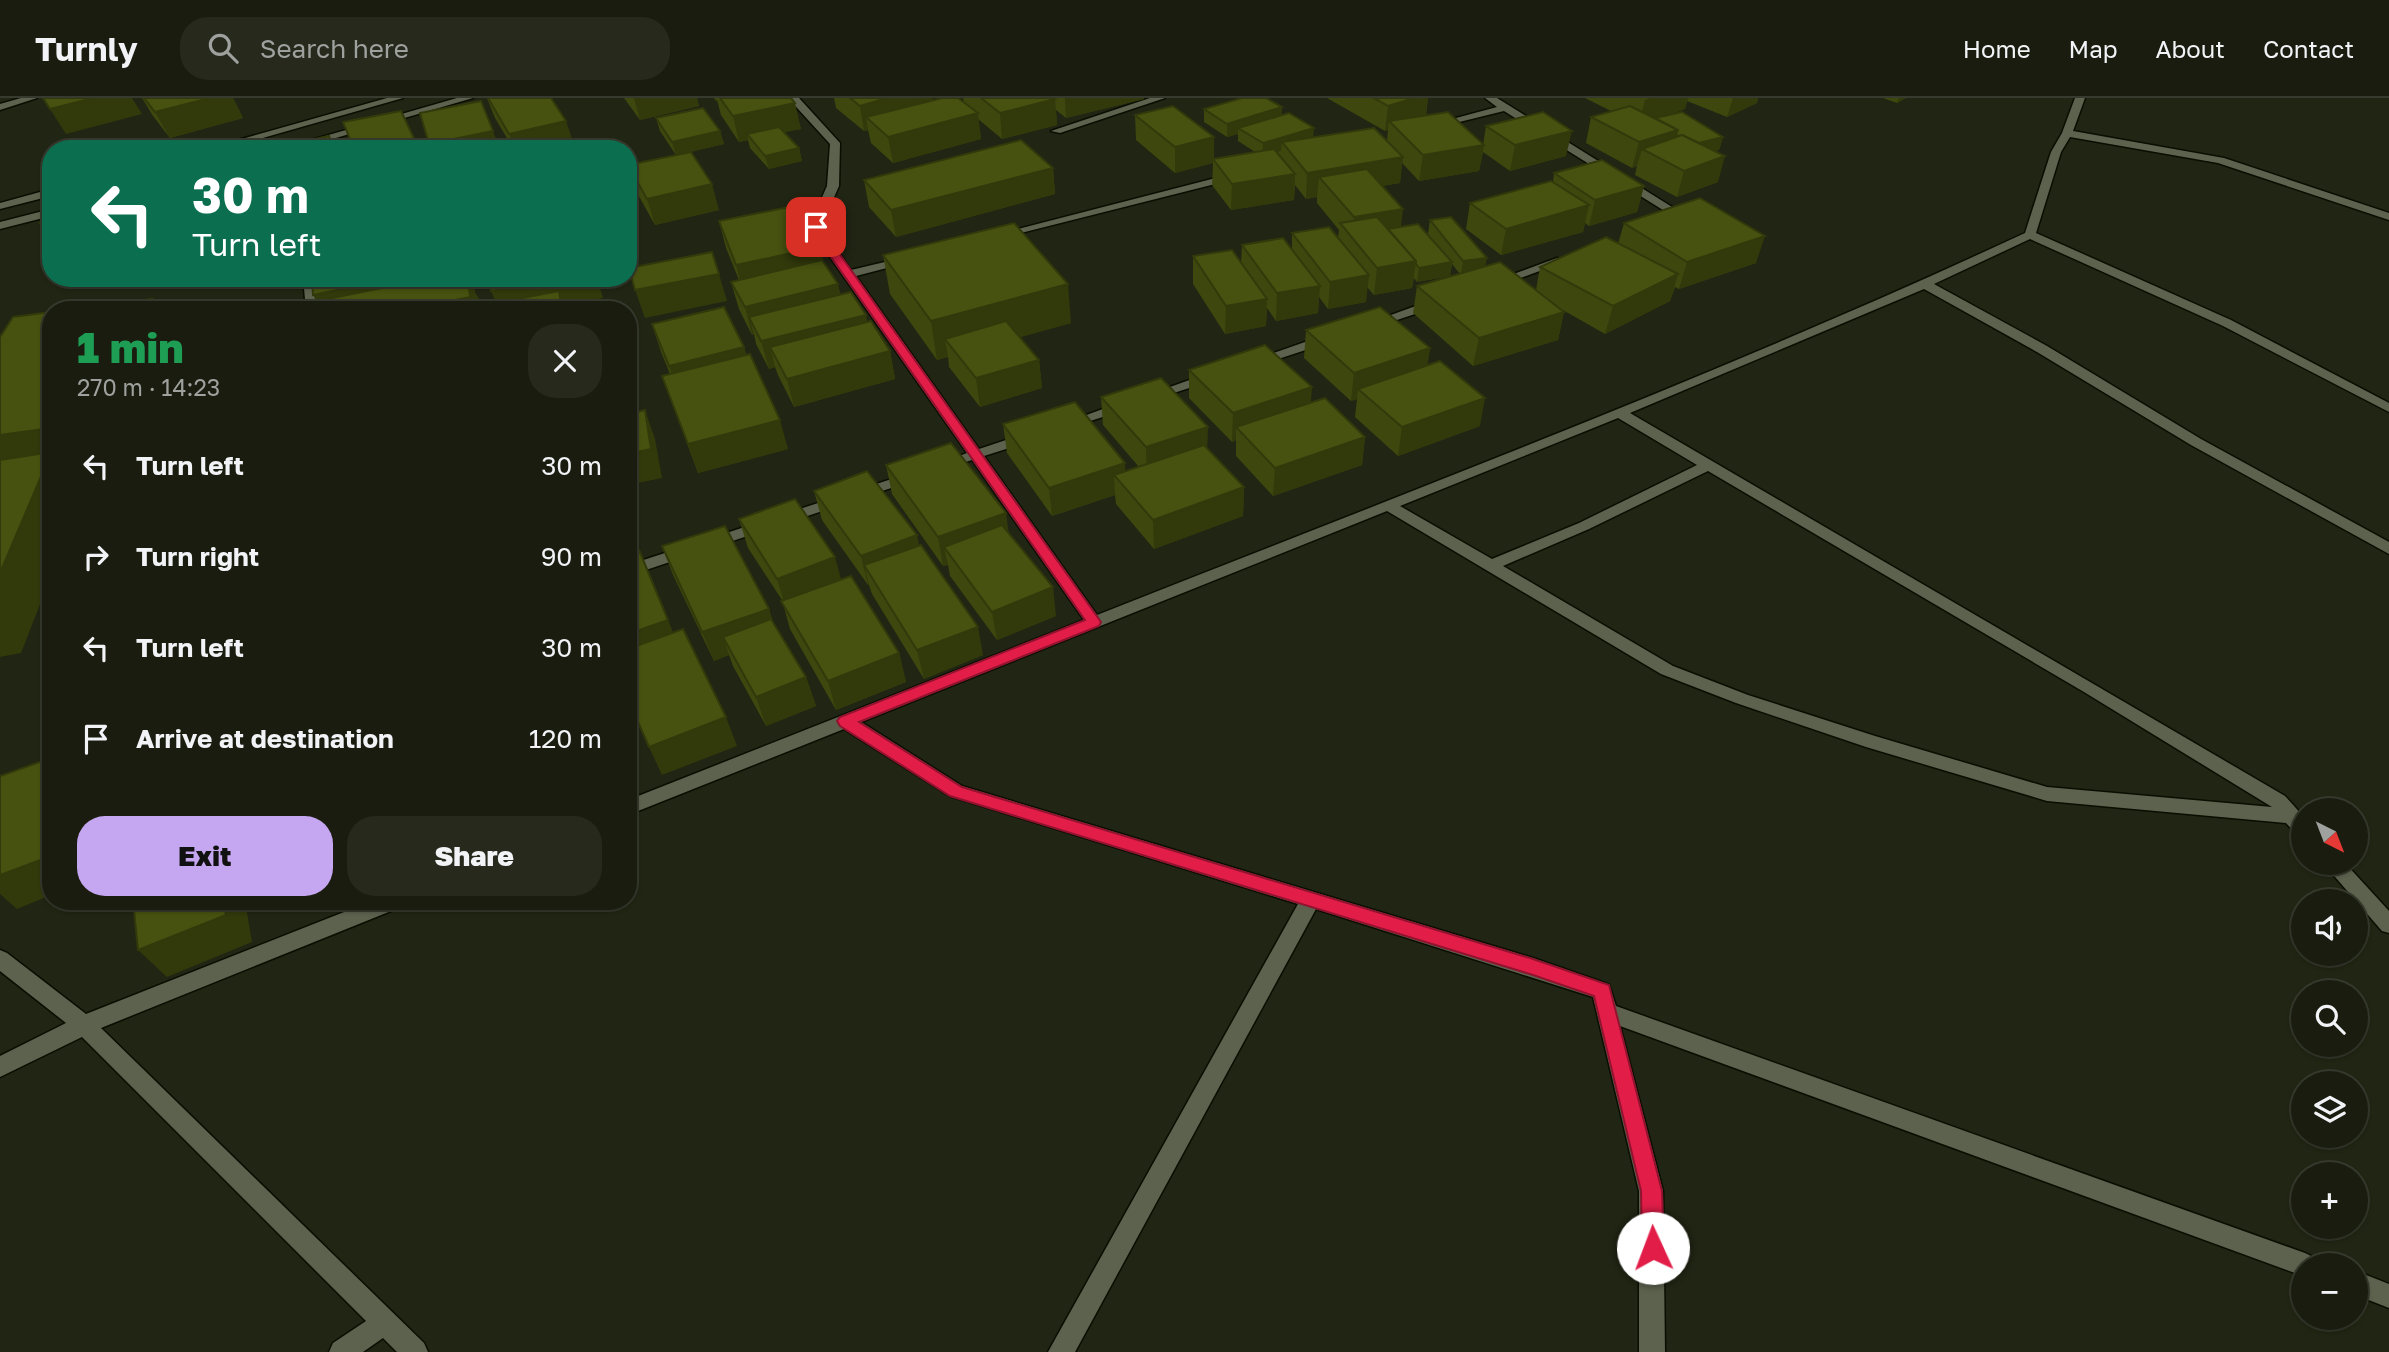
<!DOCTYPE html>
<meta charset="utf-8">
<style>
body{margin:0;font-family:"Golos Text",sans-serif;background:#26291c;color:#f1f3f6;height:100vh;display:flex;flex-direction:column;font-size:26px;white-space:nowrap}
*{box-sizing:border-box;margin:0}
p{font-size:23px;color:#9fa19e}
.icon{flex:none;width:38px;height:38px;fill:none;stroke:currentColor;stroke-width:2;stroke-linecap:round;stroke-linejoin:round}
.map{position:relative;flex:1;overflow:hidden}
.drawer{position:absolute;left:42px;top:203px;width:595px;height:609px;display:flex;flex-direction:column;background:#191c0e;border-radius:28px;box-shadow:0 2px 5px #0004,0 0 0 2px #373a2e}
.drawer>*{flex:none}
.banner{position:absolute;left:42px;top:42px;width:595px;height:147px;border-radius:28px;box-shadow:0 2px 5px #0004,0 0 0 2px #373a2e;background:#0b6e4f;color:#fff;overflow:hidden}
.needle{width:46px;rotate:138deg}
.controls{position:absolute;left:2291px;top:700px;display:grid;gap:14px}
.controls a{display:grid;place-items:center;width:77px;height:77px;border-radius:50%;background:#191c0e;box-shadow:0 2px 5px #0004,0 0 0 2px #373a2e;font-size:35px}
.pin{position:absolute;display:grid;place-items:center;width:60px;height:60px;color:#fff;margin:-30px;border-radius:14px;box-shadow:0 4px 10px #0006}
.me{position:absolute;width:77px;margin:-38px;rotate:358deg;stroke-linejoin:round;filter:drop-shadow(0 0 5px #0008)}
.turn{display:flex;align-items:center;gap:24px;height:147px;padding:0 35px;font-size:32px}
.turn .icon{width:91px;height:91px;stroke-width:2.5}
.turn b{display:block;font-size:49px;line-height:60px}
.round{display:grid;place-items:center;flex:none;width:74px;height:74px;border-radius:28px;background:#26291c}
.overview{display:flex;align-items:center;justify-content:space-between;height:119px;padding:0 35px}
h1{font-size:42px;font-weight:800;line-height:52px;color:#1e9e55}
.cta{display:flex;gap:14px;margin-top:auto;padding:14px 35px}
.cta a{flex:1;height:80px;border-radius:28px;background:#c5a6f1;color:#111;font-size:28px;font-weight:800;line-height:80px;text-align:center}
.cta a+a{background:#26291c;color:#f1f3f6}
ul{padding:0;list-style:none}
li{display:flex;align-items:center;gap:21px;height:91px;padding:0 35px}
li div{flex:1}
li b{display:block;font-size:26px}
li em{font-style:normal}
header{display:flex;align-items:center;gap:42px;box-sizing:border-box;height:98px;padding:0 35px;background:#191c0e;border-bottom:2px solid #373a2e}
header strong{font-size:33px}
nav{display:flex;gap:38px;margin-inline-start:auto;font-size:24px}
.search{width:490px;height:63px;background:#26291c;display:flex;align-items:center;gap:18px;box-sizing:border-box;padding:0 24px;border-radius:28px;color:#9fa19e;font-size:26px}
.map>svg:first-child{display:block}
</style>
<header>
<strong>Turnly</strong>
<div class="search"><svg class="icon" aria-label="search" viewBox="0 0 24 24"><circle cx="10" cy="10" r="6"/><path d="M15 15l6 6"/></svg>Search here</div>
<nav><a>Home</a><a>Map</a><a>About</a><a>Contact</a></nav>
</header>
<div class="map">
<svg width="2389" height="1254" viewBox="0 0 2389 1254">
<rect width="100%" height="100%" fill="#212513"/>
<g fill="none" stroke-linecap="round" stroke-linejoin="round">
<g stroke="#0a0e01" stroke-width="3">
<g id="street">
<polygon points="21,0 37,0 0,12 0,6"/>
<path d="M788,0H799L840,45L839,88L821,129L851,172L910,158V164L856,178L979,351L1021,337H1031V343L984,358L1097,517C1408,394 1722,276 2025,135L2051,54L2062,35L2075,0H2085L2073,33L2224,60L2389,115V122L2218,65L2070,39L2061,54L2036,135L2231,222L2389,305V314L2223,228L2030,141L1934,186L2047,248L2201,341L2389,444V456L2191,347L2037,254L1924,191L1630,315L2285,698L2303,718V738L2296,736L2286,725L2047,703L1866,649L1736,605L1661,576L1387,413L861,624L962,688L1533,860L1602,884L1609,887L1616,908L2305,1155L2313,1159L2317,1167H2303V1178L1620,928L1663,1093L1665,1254H1639V1093L1593,899L1316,811L1075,1254H1048L1298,806L950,698L844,631L628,717V702L1084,522L972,362L943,371L936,367L967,355L809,129L827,88L830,46ZM1618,320L1697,367L1579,425L1492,461L1400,408ZM1708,373L2084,594L2272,709L2047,689L1875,638L1748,597L1673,568L1503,468L1589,431Z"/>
<polygon points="1150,0 1165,0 1060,35 1051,33"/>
<polygon points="1485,0 1497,0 1693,122 1688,125 1680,125 1679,122 1504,13 1435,30 1430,27 1497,9"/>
<polygon points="1235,75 1240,78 1239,80 997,141 991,138"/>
<polygon points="1557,160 1567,163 1499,188 1489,185"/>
<polygon points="303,180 315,180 318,212 306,212"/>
<polygon points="1435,201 1441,205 1439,208 1376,229 1368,229 1366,226"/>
<polygon points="1325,237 1331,241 1330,244 1260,267 1250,267 1248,264"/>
<polygon points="1209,275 1214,276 1214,282 1149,303 1142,299"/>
<polygon points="1122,304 1129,308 1127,311 1066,331 1059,327"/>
<polygon points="910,375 917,379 915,382 628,478 628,467"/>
<polygon points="2323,765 2345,765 2389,813 2389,835 2382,833"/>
<polygon points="372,803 404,803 401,809 101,930 424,1245 428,1254 397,1254 383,1240 363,1254 329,1254 333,1245 366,1223 82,939 0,979 0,958 66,925 0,873 0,852 7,855 86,916"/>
<polygon points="2356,1173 2389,1186 2389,1210 2356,1197"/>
</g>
</g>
<g stroke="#0a0e01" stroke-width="3">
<g id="secondary">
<polygon points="387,0 403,0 224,51 206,51"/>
<polygon points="457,0 473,0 298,51 280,51"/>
<polygon points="51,91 51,98 0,111 0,105"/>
<polygon points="51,111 51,118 0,131 0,124"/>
</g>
</g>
<use href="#street" fill="#5d624e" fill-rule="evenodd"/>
<use href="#secondary" fill="#5d624e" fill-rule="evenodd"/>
</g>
<g fill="#3d470e">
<polygon points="142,0 233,0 243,20 170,40 153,18"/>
<polygon points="487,0 551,0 575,49 566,51 501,51 510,45 495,20"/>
<polygon points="624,0 697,0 699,8 640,22"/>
<polygon points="714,0 791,0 801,31 784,34 799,50 802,63 769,71 750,50 748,42 739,44 721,17 717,2 716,3"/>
<polygon points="834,0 933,0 933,2 964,5 963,0 1144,0 1144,1 1066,20 1056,12 1057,27 1002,41 978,21 981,41 893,65 871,45 868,32 864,33 836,10"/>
<polygon points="1327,0 1428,0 1426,17 1483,47 1486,28 1566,58 1510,73 1483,54 1479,73 1419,83 1402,65 1400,85 1382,88 1401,129 1436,146 1428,136 1430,122 1485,169 1536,192 1540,169 1618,146 1624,125 1756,165 1679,191 1675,189 1670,203 1605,236 1561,211 1564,214 1558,242 1473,268 1413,215 1417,188 1460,176 1452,166 1450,178 1417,184 1414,180 1412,190 1374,197 1367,189 1366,204 1328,211 1319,199 1318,215 1276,223 1267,210 1266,228 1225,236 1193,186 1193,158 1241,165 1242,147 1292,151 1292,135 1338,140 1339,132 1317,105 1317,99 1306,101 1295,87 1294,102 1231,112 1212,87 1213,65 1175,75 1136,42 1135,17 1214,61 1255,54 1238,43 1238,36 1227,39 1204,24 1204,11 1282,9 1281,17 1313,39 1387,43 1388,32 1385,33"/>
<polygon points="1585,0 1758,0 1757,5 1727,19 1687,3 1685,11 1663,19 1723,39 1719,52 1715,53 1718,84 1677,99 1635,77 1637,68 1632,70 1586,45 1591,19 1611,13"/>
<polygon points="1883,0 1906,0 1897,5"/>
<polygon points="656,20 720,33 724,46 677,57 719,112 655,127 636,93 628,67 676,57 660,33"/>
<polygon points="1053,70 1055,96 896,139 869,109 864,82"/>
<polygon points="1554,75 1644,88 1637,114 1589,128 1585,125 1583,134 1501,157 1466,131 1470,105 1553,84"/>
<polygon points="719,123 820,149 823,164 838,186 840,196 867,224 890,253 895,281 794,309 778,277 775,269 769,271 756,246 754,236 752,237 739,211 731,184 739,182 726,150"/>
<polygon points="883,157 1071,225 1020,239 1039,262 1042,290 980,309 949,269 948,259 937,262 890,196"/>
<polygon points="652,226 744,249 746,257 788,351 698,375 662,278 670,276 661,254"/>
<polygon points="1306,232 1430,250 1427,268 1480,328 1398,358 1355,319 1357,301 1351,303 1304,260"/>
<polygon points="1189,272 1311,305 1365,339 1362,367 1273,398 1236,358 1236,342 1232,344 1189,300"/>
<polygon points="1101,299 1207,351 1244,389 1243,418 1154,451 1116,406 1115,397 1052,418 1007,355 1003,326 1126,374 1139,369 1103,327"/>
<polygon points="886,367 1009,435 1056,518 997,542 950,478 948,467 943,468 892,396"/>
<polygon points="814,393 919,447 983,557 924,581 872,496 869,487 868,487 822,422"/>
<polygon points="739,421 841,481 899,555 906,584 836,612 790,531 782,502 748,450"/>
<polygon points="662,448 769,511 773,525 806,579 816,608 766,628 733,568 729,557 714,563 673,477"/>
</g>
<g fill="#32390b">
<polygon points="93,0 132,0 142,16 66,36 50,11"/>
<polygon points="210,0 233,0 243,20 170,40 155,14"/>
<polygon points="634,0 697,0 699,8 640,22"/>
<polygon points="887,0 933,0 935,13 866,19 868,32 864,33 860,8"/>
<polygon points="1065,0 1144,0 1144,1 1066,20"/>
<polygon points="1414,0 1428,0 1425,20 1389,23 1388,32 1385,33 1388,8"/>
<polygon points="1650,0 1688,0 1685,11 1639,27 1645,2"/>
<polygon points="1733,0 1758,0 1757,5 1727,19"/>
<polygon points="1899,0 1906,0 1897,5"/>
<polygon points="1055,1 1057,27 1002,41 1000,15"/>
<polygon points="795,5 801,31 751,41 747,36 748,42 739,44 733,18"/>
<polygon points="1282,9 1281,23 1238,30 1238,36 1227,39 1227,26"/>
<polygon points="978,15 981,41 893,65 888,39"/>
<polygon points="566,23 575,49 566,51 515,51 509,36"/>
<polygon points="1314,30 1313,43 1282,44 1281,53 1262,58 1263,45"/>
<polygon points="1678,32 1671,58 1642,51 1637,68 1632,70 1639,44"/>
<polygon points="493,33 500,51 431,51 429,46"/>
<polygon points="720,33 724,46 676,57 672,44"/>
<polygon points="1572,33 1566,58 1510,73 1515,47"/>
<polygon points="1214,39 1214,63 1213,61 1213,65 1175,75 1175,49"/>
<polygon points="1723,39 1719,52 1688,60 1692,47"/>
<polygon points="1484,47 1479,73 1419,83 1423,57"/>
<polygon points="799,50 802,63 769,71 765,58"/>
<polygon points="1725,58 1718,84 1677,99 1684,73"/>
<polygon points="1403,59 1400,85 1334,96 1319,79 1317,99 1306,101 1307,75"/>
<polygon points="1053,70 1055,96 896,139 891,112"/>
<polygon points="1295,76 1294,102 1231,112 1232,86"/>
<polygon points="712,86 719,112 655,127 647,101"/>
<polygon points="1644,88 1637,114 1589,128 1595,102"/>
<polygon points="628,99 636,124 628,126"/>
<polygon points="1589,107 1583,134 1501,157 1506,131"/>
<polygon points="1403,111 1400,137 1352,139 1354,119"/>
<polygon points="1765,138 1756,165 1679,191 1687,164"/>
<polygon points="820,149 826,177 743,194 736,167"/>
<polygon points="1487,160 1484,174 1461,177 1463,163"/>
<polygon points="1416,163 1412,190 1374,197 1377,170"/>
<polygon points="1452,164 1450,178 1417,184 1419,170"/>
<polygon points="719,176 727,203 645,220 635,192"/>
<polygon points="1678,176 1670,203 1605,236 1613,208"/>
<polygon points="1369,177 1366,204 1328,211 1330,184"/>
<polygon points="394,180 474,180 475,194 479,201 480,212 321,212 313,197"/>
<polygon points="556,180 597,180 603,200 565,208 567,212 499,212 491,193"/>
<polygon points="838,186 844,213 749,219 754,236 752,237 745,209"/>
<polygon points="1068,186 1071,225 957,257 945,241 948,259 937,262 931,223"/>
<polygon points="1320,188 1318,215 1276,223 1277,195"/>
<polygon points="152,201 159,212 147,212"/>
<polygon points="1267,201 1266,228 1225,236 1226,208"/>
<polygon points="283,202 289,212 281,212"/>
<polygon points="1564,214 1558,242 1473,268 1479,240"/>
<polygon points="866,217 871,244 770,249 775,269 769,271 761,243"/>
<polygon points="744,249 752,277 679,296 669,268"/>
<polygon points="1430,250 1426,278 1358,291 1357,301 1351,303 1354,275"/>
<polygon points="890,253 895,281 794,309 787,281"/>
<polygon points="1039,262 1042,290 980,309 976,280"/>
<polygon points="1312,289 1310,317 1236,329 1236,342 1232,344 1233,315"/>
<polygon points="1485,300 1480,328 1398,358 1402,329"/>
<polygon points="628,301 634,332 628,333"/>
<polygon points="645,312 655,341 662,380 628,387 628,356"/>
<polygon points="780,322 788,351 698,375 688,346"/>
<polygon points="1208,329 1207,357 1147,378 1146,349"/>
<polygon points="51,330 51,478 21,555 0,559 0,337"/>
<polygon points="1365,339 1362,367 1273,398 1275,370"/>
<polygon points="1125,365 1126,391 1114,377 1115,397 1052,418 1049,390"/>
<polygon points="1244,389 1243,418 1154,451 1153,422"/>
<polygon points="1006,415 1010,444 944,449 948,467 943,468 938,439"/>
<polygon points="917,437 923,466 864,467 869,487 868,487 861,458"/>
<polygon points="835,459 843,488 786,510 777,481"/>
<polygon points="1053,489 1056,518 997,542 992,514"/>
<polygon points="769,511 778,539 723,539 729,557 714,563 702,534"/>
<polygon points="668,522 680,551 628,569 628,536"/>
<polygon points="978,529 983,557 924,581 917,552"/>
<polygon points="899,555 906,584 836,612 828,583"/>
<polygon points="806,579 816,608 766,628 756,599"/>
<polygon points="726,619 737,648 662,677 649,649"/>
<polygon points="628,649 639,674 628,678"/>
<polygon points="51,758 51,797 17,811 0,796 0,777"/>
<polygon points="223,803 245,803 252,844 167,879 138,852"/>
</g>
<g fill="#475210" stroke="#32390b" stroke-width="2">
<polygon points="43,0 93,0 50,11"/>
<polygon points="144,0 210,0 155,14"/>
<polygon points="488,0 551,0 566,23 509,36"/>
<polygon points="720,0 791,0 795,5 733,18"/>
<polygon points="850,0 887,0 860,8"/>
<polygon points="942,0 958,0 978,15 888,39 866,19"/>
<polygon points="981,0 1053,0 1055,1 1000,15"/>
<polygon points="1242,0 1266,0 1282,9 1227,26 1204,11"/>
<polygon points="1374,0 1414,0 1388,8"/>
<polygon points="481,3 493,33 429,46 420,15"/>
<polygon points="1173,8 1214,39 1175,49 1135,17"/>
<polygon points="1630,8 1678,32 1639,44 1591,19"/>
<polygon points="703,10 720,33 672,44 656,20"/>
<polygon points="401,13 419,51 354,51 343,24"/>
<polygon points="1448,14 1484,47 1423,57 1389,23"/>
<polygon points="1543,14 1572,33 1515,47 1486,28"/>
<polygon points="1682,14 1723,39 1699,45 1682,37 1678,38 1676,37 1678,32 1655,20"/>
<polygon points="1289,15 1314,30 1263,45 1238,30"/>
<polygon points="779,29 799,50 765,58 747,36"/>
<polygon points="1374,30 1403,59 1307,75 1282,44"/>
<polygon points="1682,37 1725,58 1684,73 1642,51"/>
<polygon points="329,38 334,51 269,51"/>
<polygon points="539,39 545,51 501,51 499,48"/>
<polygon points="1021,42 1053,70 891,112 864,82"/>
<polygon points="1274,51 1295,76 1232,86 1213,61"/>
<polygon points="691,54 712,86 647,101 628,67"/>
<polygon points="1602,62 1644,88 1595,102 1554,75"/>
<polygon points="1367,71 1403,111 1354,119 1319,79"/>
<polygon points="1551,83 1589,107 1506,131 1470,105"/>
<polygon points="1700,100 1765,138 1687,164 1624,125"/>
<polygon points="799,107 820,149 736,167 719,123"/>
<polygon points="1377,119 1416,163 1377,170 1340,125"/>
<polygon points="1451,119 1487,160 1463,163 1430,122"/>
<polygon points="51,121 51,137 40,125"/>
<polygon points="1014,125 1068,186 931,223 883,157"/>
<polygon points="1418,126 1452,164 1419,170 1416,166 1416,163 1388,131"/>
<polygon points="1329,129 1369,177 1330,184 1292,135"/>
<polygon points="1606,139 1678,176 1613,208 1540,169"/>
<polygon points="1283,140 1320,188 1277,195 1242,147"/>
<polygon points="1232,152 1267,201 1226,208 1193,158"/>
<polygon points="712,154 719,176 635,192 629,170"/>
<polygon points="822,162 838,186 745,209 731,184"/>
<polygon points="1500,164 1564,214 1479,240 1417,188"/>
<polygon points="312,180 394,180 313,197"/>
<polygon points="432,180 468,180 470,199 408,212 317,212 317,203"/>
<polygon points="488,180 556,180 491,193"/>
<polygon points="559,193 562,212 487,212 486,207"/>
<polygon points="851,194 866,217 761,243 749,219"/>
<polygon points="152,201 147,212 66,212"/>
<polygon points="283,202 281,212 217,212"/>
<polygon points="470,206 471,212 442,212"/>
<polygon points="724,209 744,249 669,268 652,226"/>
<polygon points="1380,209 1430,250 1354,275 1306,232"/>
<polygon points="51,214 51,330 0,337 0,239 13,219"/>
<polygon points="871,223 890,253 787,281 770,249"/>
<polygon points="1006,223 1039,262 976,280 945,241"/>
<polygon points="1265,247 1312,289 1233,315 1189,272"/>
<polygon points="750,256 780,322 688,346 662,278"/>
<polygon points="1440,263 1485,300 1402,329 1358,291"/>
<polygon points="1161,280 1208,329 1146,349 1101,299"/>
<polygon points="1325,300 1365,339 1275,370 1236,329"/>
<polygon points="1075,304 1125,365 1049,390 1003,326"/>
<polygon points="645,312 651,351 628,356 628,316"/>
<polygon points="951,345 1006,415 938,439 886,367"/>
<polygon points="1204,347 1244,389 1153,422 1114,377"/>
<polygon points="51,354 51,355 0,475 0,362"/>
<polygon points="867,373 917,437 861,458 814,393"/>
<polygon points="795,401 835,459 777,481 739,421"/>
<polygon points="1002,427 1053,489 992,514 944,449"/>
<polygon points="725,428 769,511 702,534 662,448"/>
<polygon points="921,447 978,529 917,552 864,467"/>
<polygon points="639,452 668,522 628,536 628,456"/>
<polygon points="851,478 899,555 828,583 781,503"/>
<polygon points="771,521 806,579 756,599 723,539"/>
<polygon points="683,531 726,619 649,649 628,601 628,551"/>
<polygon points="51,660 51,758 0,777 0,678"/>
<polygon points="133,803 223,803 226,817 138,852"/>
</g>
<polygon fill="#e11d48" stroke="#92132f" stroke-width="2" points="812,127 819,127 1101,524 1099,528 859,624 962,689 1533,861 1609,887 1662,1093 1664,1150 1661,1157 1653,1161 1645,1157 1642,1150 1641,1093 1594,898 1533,877 950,698 840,628 837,623 840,619 1085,522 810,129"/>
</svg>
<div class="controls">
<a><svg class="needle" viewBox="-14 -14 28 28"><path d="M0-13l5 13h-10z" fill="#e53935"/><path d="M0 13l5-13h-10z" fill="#9fa19e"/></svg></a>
<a><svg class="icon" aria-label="sound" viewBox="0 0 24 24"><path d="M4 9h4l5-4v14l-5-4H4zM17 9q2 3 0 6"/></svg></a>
<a><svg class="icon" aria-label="search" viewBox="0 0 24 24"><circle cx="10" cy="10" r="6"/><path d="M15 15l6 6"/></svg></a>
<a><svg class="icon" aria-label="layers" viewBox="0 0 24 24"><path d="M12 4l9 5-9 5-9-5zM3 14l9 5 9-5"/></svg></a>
<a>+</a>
<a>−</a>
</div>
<div class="pin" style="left:816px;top:129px;background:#d93025"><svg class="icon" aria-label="arrive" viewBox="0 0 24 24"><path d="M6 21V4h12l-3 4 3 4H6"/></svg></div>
<svg class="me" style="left:1653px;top:1150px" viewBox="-20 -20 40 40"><circle r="19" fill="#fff"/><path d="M0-13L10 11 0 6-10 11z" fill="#e11d48"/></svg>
<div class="banner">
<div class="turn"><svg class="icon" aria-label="left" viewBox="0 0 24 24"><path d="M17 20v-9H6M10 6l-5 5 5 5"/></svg><div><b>30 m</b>Turn left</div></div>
</div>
<section class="drawer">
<div class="overview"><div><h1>1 min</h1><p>270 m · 14:23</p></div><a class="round"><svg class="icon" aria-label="close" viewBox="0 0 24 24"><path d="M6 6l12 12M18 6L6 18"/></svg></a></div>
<ul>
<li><svg class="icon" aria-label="left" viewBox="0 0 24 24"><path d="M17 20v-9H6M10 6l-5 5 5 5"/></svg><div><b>Turn left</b></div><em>30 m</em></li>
<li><svg class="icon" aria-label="right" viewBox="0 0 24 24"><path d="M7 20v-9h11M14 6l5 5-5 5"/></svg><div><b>Turn right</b></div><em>90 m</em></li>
<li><svg class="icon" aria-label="left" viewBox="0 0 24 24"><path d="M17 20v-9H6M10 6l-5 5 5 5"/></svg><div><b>Turn left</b></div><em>30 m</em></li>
<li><svg class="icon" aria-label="arrive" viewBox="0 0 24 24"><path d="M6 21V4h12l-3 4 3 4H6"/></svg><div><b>Arrive at destination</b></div><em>120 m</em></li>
</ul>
<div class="cta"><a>Exit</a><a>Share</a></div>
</section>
</div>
